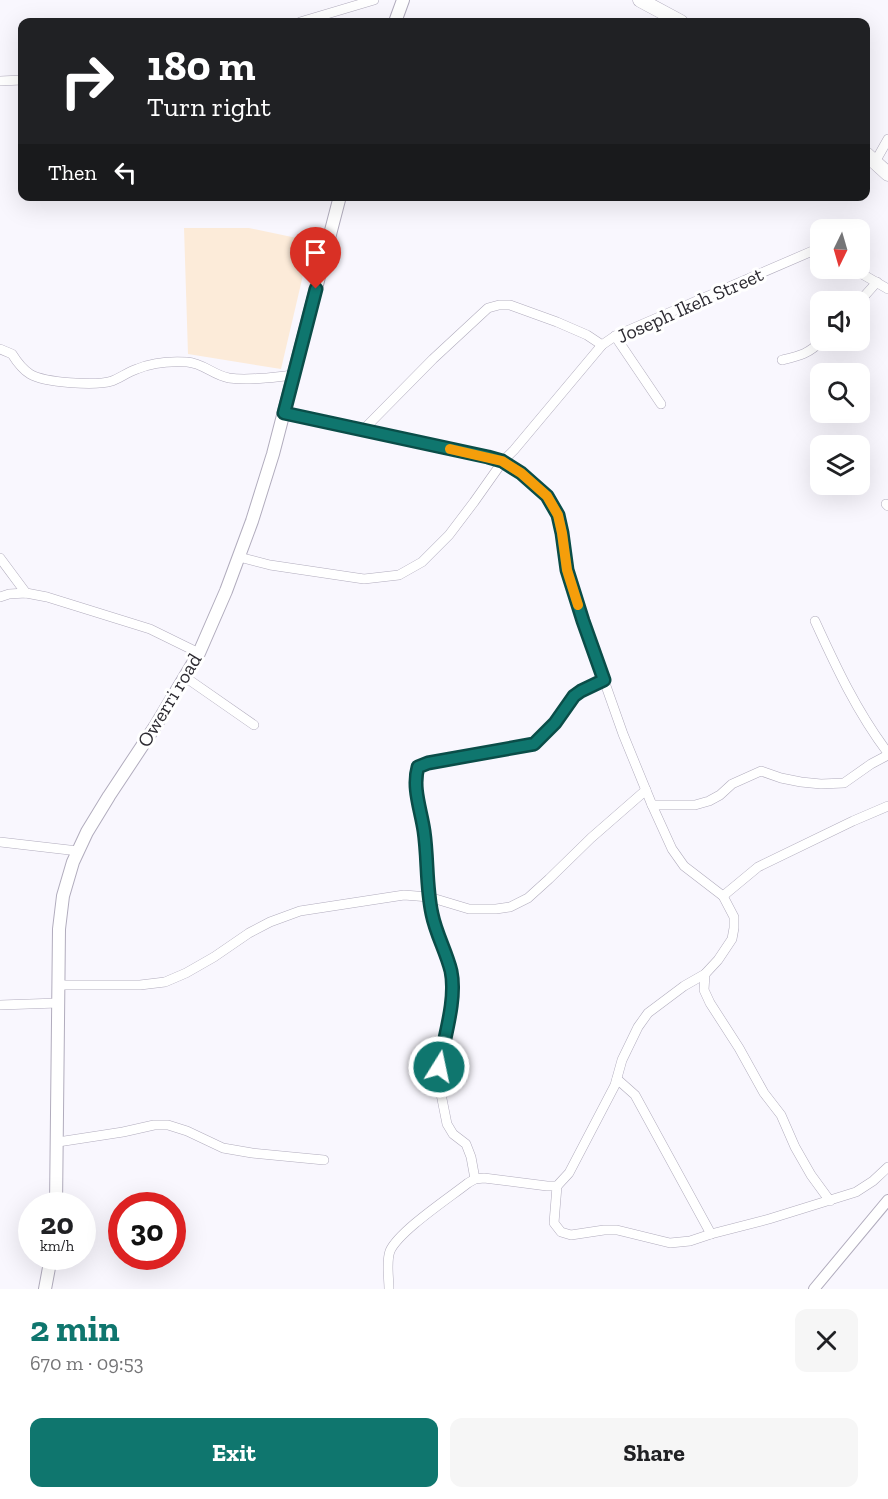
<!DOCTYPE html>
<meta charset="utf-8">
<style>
body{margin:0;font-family:"Zilla Slab",serif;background:#f6f6f6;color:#202124;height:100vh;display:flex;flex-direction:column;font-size:22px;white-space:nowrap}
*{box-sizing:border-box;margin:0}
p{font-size:20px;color:#757577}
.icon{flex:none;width:33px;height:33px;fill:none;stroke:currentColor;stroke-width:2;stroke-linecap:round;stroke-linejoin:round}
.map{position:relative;height:1289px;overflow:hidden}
.panel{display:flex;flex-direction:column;background:#fff;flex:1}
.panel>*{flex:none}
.top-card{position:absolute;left:18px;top:18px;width:852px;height:183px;border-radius:12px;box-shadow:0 6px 24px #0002;background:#202124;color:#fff;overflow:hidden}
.needle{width:39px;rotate:185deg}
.controls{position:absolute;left:810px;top:219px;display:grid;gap:12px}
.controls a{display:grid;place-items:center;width:60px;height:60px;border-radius:12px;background:#fff;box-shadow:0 6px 24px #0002;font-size:30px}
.speed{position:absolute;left:18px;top:1192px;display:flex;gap:12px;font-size:30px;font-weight:700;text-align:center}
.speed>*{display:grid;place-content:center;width:78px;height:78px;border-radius:50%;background:#fff;box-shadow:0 6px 24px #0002;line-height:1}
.speed small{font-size:15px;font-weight:400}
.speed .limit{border:9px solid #d22;background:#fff;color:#111}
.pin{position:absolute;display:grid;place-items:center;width:51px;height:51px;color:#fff;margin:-62px -26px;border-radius:50% 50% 50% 0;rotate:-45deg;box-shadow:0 0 6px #0007}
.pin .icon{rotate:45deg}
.me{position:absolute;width:66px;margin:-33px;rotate:10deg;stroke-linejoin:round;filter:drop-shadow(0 0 4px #0008)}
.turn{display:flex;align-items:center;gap:21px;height:126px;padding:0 30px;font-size:27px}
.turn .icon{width:78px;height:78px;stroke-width:2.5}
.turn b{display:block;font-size:42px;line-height:51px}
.then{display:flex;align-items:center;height:57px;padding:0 30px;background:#0003;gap:12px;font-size:22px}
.round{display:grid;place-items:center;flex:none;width:63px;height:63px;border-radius:12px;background:#f6f6f6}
.summary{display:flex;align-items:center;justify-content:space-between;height:102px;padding:0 30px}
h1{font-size:36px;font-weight:700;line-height:45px;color:#0f766e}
.action{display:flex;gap:12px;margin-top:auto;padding:12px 30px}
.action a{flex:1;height:69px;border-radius:12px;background:#0f766e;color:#fff;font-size:24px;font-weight:700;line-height:69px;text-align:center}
.action a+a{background:#f6f6f6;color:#202124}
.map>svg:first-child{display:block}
</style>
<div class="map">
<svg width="888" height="1289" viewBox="0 0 888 1289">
<rect width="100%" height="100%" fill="#f9f7fe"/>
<polygon fill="#fcebd9" points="184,228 249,228 311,241 281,369 188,354"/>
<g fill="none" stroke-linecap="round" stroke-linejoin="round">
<g stroke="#b1acbd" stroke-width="10">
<g id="minor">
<polyline points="300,22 374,0"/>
<polyline points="0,81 22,80"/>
<polyline points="875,162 888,139"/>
<polyline points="857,268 862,274 888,289"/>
<polyline points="859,302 877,282"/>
<polyline points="615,336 661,404"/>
<path d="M0,349L12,354C17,362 22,369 30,374C45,383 96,386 112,381C120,378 128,372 137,369C151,363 171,361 187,362C203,363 213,375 229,378C250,381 273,377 294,375"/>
<path d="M782,360C799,356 809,354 822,340"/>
<path d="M284,413L503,461L521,473L547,496L558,515L562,533L567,569L583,621L623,734L652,805L672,849L684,866L723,896L734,917V928L732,939L718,960L705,974L684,986L648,1013L638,1027L622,1060L615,1085L569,1173L557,1186H547L484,1178L475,1179L468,1183C449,1198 399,1231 390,1251C386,1262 389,1278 389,1289"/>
<polyline points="363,430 433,359 488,308 499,305 510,305 557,322 587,335 602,345"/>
<polyline points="886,504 888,506"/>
<polyline points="239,557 270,565 364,579 399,575 422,562 449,535 474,502 503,461 514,450 602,345 615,336 817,249 820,249"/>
<polyline points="0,558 26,593"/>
<polyline points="0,597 9,594 26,593 47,597 150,629 199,653"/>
<path d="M815,621C836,667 857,712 888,753"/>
<polyline points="185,677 254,725"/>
<polyline points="652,805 695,805 709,801 720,795 732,784 761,771 781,778 801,782 821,784 844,783 871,764 888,755"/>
<polyline points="0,842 78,851"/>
<polyline points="723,896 758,867 853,821 888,806"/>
<polyline points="705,974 704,990 710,1003 739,1048 764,1093 781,1115 795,1147 811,1175 830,1201"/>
<polyline points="58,985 140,985 165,982 186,973 214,957 249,933 270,922 300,911 404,895 429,897 469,909 496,909 510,907 528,898 549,879 591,838 646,790"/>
<polyline points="0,1005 58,1003"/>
<polyline points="617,1079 635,1095 711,1234"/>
<polyline points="58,1142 123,1132 154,1125 168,1125 187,1131 223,1148 252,1153 324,1160"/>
<polyline points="475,1179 471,1157 466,1144 453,1134 447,1124 439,1084 439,1067 452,1005 452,990 451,971 432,914 424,831 418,798 415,777 418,767 428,763 534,744 555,723 574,697 581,691 604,680"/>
<polyline points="557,1186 554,1223 561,1232 571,1235 604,1230 617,1230 670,1243 690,1241 711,1234 769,1219 856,1192 873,1181 888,1167"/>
</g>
</g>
<g stroke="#b1acbd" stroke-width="12">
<polyline id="tertiary" points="814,1289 888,1200"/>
</g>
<g stroke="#b1acbd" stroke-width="14">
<g id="secondary">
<polyline points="395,22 403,0"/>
<polyline points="56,1206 59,929 63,896 73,862 87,832 109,796 156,725 199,653 226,591 252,521 273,454 340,196"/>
<polyline points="45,1289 51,1257"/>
</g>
</g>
<g stroke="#b1acbd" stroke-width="15">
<g id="primary">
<polyline points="640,0 681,22"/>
<polyline points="866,154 888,174"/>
</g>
</g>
<use href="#minor" stroke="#fff" stroke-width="9"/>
<use href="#tertiary" stroke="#fff" stroke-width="10"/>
<use href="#secondary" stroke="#fff" stroke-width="12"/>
<use href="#primary" stroke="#fff" stroke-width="14"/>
</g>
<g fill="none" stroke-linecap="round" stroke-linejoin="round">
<g stroke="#0a4d48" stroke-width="15">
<path id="route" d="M316,289L284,413L488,457L502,461L521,473L547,496L558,515L562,533L567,570L583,621L604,680L581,691L574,696L555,723L534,744L428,763L418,767C412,788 421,810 424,831C428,858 426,887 432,914C436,934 446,951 451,971C457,999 444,1038 439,1067"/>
</g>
<use href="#route" stroke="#0f766e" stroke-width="10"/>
<polyline stroke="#f59e0b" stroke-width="10" points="450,449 502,461 521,473 547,496 558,515 562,533 567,570 578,605"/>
</g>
<g text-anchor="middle" stroke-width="6" stroke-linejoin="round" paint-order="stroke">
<g font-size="20" fill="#2d2b32" stroke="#fff">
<text transform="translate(690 305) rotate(-24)" y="7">Joseph Ikeh Street</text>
<text transform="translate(169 700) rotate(-59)" y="7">Owerri road</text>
</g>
</g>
</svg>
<div class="controls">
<a><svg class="needle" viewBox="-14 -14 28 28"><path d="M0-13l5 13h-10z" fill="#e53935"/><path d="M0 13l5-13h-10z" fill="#757577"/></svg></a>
<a><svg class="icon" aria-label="sound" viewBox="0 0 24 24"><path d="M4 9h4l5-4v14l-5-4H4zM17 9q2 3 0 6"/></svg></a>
<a><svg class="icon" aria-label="search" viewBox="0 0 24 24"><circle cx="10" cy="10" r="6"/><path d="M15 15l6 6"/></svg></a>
<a><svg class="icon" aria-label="layers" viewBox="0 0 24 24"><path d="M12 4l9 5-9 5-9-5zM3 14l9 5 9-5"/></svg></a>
</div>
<div class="speed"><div>20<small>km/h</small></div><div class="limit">30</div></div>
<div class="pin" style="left:316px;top:289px;background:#d93025"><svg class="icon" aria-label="arrive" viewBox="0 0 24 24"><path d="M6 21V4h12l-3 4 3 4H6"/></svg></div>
<svg class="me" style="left:439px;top:1067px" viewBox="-20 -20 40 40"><circle r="17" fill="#0f766e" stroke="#fff" stroke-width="3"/><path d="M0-11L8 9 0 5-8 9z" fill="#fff"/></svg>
<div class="top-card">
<div class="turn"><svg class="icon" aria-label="right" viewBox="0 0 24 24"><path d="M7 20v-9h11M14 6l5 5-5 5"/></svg><div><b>180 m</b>Turn right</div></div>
<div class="then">Then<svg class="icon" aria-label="left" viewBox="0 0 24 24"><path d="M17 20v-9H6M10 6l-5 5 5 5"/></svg></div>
</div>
</div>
<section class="panel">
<div class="summary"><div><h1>2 min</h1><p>670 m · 09:53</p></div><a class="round"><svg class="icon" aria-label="close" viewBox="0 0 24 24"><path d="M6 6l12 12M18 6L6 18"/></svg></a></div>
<div class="action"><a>Exit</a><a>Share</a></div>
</section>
